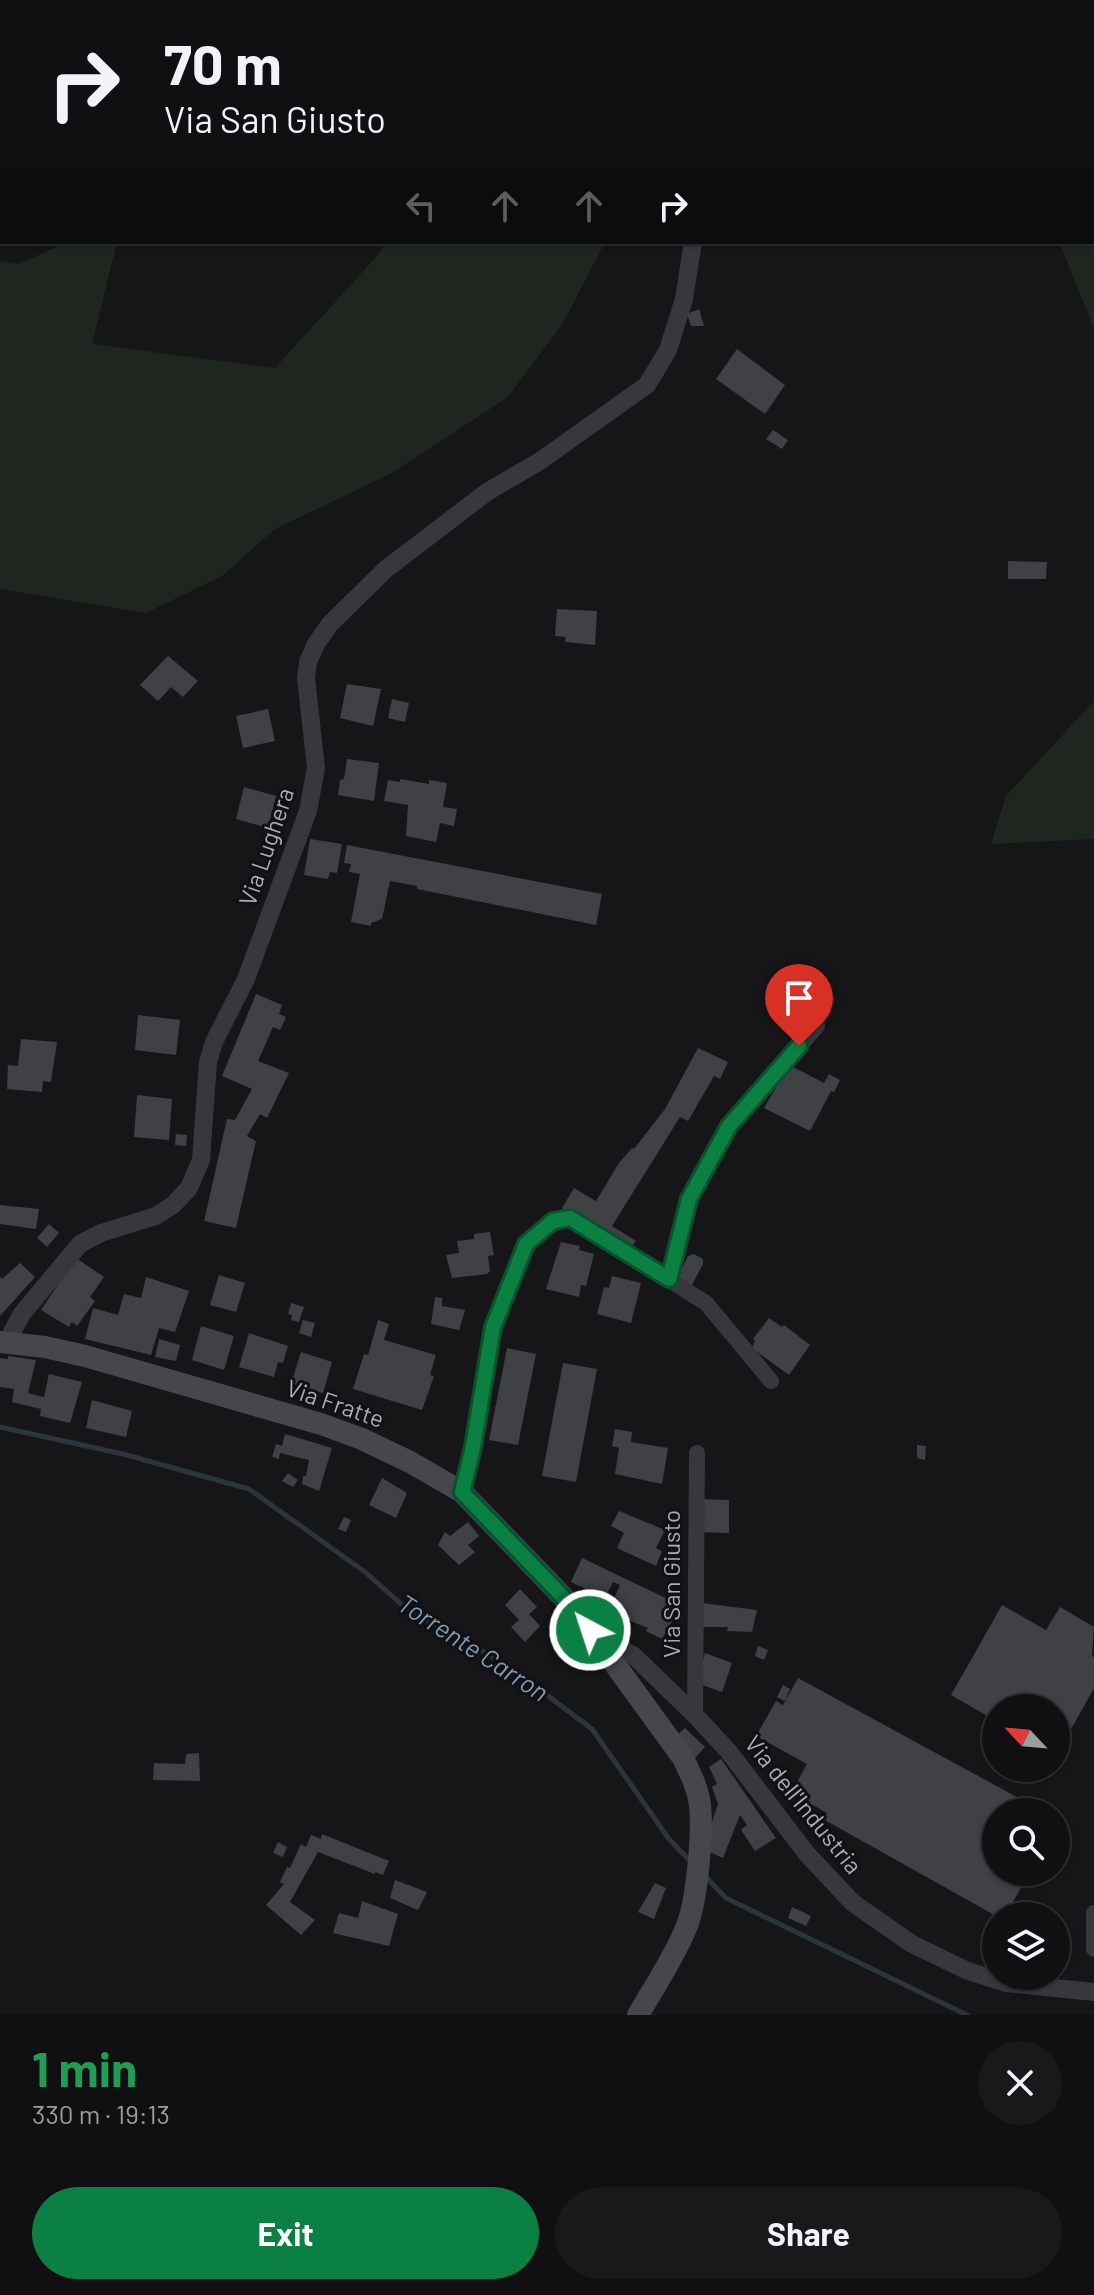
<!DOCTYPE html>
<meta charset="utf-8">
<style>
body{margin:0;font-family:Barlow,sans-serif;background:#19191b;color:#f1f3f6;height:100vh;display:flex;flex-direction:column;font-size:30px;white-space:nowrap}
*{box-sizing:border-box;margin:0}
p{font-size:26px;color:#9c9d9f}
.icon{flex:none;width:44px;height:44px;fill:none;stroke:currentColor;stroke-width:2;stroke-linecap:round;stroke-linejoin:round}
.map{position:relative;height:2015px;overflow:hidden}
.panel{display:flex;flex-direction:column;background:#101012;flex:1}
.panel>*{flex:none}
.top-card{position:absolute;left:0px;top:0px;width:1094px;height:244px;box-shadow:0 2px 6px #0004,0 0 0 2px #303032;background:#101012;color:#f1f3f6;overflow:hidden}
.needle{width:52px;rotate:296deg}
.buttons{position:absolute;left:982px;top:1694px;display:grid;gap:16px}
.buttons a{display:grid;place-items:center;width:88px;height:88px;border-radius:50%;background:#101012;box-shadow:0 2px 6px #0004,0 0 0 2px #303032;font-size:40px}
.pin{position:absolute;display:grid;place-items:center;width:68px;height:68px;color:#fff;margin:-82px -34px;border-radius:50% 50% 50% 0;rotate:-45deg;box-shadow:0 0 8px #0007}
.pin .icon{rotate:45deg}
.me{position:absolute;width:88px;margin:-44px;rotate:320deg;stroke-linejoin:round;filter:drop-shadow(0 0 6px #0008)}
.turn{display:flex;align-items:center;gap:28px;height:168px;padding:0 32px;font-size:36px}
.turn .icon{width:104px;height:104px;stroke-width:2.5}
.turn b{display:block;font-size:56px;line-height:68px}
.lanes{display:flex;align-items:center;height:76px;padding:0 32px;background:#0003;justify-content:center;gap:40px;direction:ltr}
.lanes .off{opacity:.35}
.round{display:grid;place-items:center;flex:none;width:84px;height:84px;border-radius:42px;background:#19191b}
.overview{display:flex;align-items:center;justify-content:space-between;height:136px;padding:0 32px}
h1{font-size:48px;font-weight:700;line-height:60px;color:#1e9e55}
.primary-button{display:flex;gap:16px;margin-top:auto;padding:16px 32px}
.primary-button a{flex:1;height:92px;border-radius:48px;background:#0b8043;color:#fff;font-size:32px;font-weight:700;line-height:92px;text-align:center}
.primary-button a+a{background:#19191b;color:#f1f3f6}
.map>svg:first-child{display:block}
</style>
<div class="map">
<svg width="1094" height="2015" viewBox="0 0 1094 2015">
<rect width="100%" height="100%" fill="#161618"/>
<g fill="#1e261f">
<polygon points="469,0 691,0 692,2 469,2"/>
<polygon points="1094,71 1094,328 1059,242 1092,242"/>
<polygon points="67,242 117,242 92,344 275,368 377,256 386,242 605,242 562,325 508,397 392,473 275,529 222,576 146,613 0,589 0,261 19,264"/>
<polygon points="1094,701 1094,839 991,844 1006,796"/>
</g>
<g fill="none" stroke-linecap="round" stroke-linejoin="round">
<g stroke="#2c353c" stroke-width="5">
<polyline points="0,1427 123,1454 249,1489 365,1572 409,1611 507,1665 592,1729 669,1839 691,1862"/>
<polyline points="704,1875 726,1898 967,2015"/>
</g>
</g>
<g fill="#404145">
<polygon points="699,309 704,326 691,326 687,314"/>
<polygon points="737,349 785,385 765,414 716,379"/>
<polygon points="773,430 788,440 782,449 766,439"/>
<polygon points="1008,561 1047,562 1046,579 1008,579"/>
<polygon points="557,609 597,611 595,645 565,642 566,637 555,636"/>
<polygon points="168,656 198,681 183,697 171,687 158,701 140,685"/>
<polygon points="347,684 381,689 373,726 340,718"/>
<polygon points="392,699 409,703 405,722 388,718"/>
<polygon points="268,709 275,741 243,748 236,716"/>
<polygon points="347,759 379,763 374,801 338,795 340,780 344,779"/>
<polygon points="400,779 429,784 429,780 447,783 443,807 457,809 454,826 440,823 436,842 406,836 408,805 384,801 388,780 400,782"/>
<polygon points="244,787 276,796 268,828 236,819"/>
<polygon points="310,839 342,844 337,873 330,872 328,879 304,875"/>
<polygon points="347,845 602,894 596,925 417,889 417,886 390,881 382,919 371,923 371,926 351,922 360,874 349,872 351,864 344,863"/>
<polygon points="256,994 282,1005 279,1014 286,1017 280,1030 273,1027 258,1061 289,1073 267,1118 260,1114 247,1136 256,1141 236,1228 204,1221 227,1119 235,1120 252,1089 222,1076"/>
<polygon points="138,1015 180,1020 176,1055 135,1050"/>
<polygon points="21,1039 57,1042 51,1082 43,1081 42,1092 7,1089 8,1065 18,1066"/>
<polygon points="698,1048 728,1062 720,1079 714,1076 688,1121 680,1117 612,1226 636,1241 630,1249 562,1208 574,1188 596,1201 619,1163 632,1148 634,1149 665,1109"/>
<polygon points="789,1065 824,1083 829,1074 840,1080 834,1092 831,1091 810,1131 764,1108"/>
<polygon points="137,1095 172,1099 169,1140 134,1137"/>
<polygon points="176,1134 187,1135 186,1146 175,1145"/>
<polygon points="0,1205 39,1209 36,1229 0,1224"/>
<polygon points="49,1224 59,1233 47,1247 37,1238"/>
<polygon points="490,1232 494,1255 488,1256 490,1271 487,1274 452,1278 446,1255 459,1253 457,1241 474,1239 474,1234"/>
<polygon points="561,1242 580,1246 579,1250 594,1254 586,1286 581,1285 579,1297 546,1289"/>
<polygon points="694,1254 703,1259 703,1264 692,1285 677,1278 688,1256"/>
<polygon points="76,1258 104,1277 90,1297 95,1301 77,1326 72,1322 69,1327 41,1310"/>
<polygon points="20,1263 35,1277 0,1316 0,1277 2,1279"/>
<polygon points="219,1275 245,1283 236,1312 210,1305"/>
<polygon points="612,1276 641,1283 631,1323 597,1314 604,1287 609,1288"/>
<polygon points="146,1277 189,1291 175,1332 159,1328 151,1355 85,1339 93,1308 118,1315 124,1294 141,1298"/>
<polygon points="435,1297 442,1298 442,1306 465,1310 459,1330 431,1324"/>
<polygon points="291,1303 304,1307 299,1322 291,1320 292,1315 288,1314"/>
<polygon points="769,1318 782,1327 784,1325 810,1345 789,1375 752,1348 755,1341 753,1339"/>
<polygon points="303,1320 315,1323 311,1337 299,1333"/>
<polygon points="378,1320 389,1324 384,1340 436,1355 430,1375 434,1376 422,1410 353,1389 364,1354 368,1355"/>
<polygon points="201,1326 234,1336 224,1370 192,1360"/>
<polygon points="249,1333 288,1346 283,1363 278,1362 274,1377 239,1367"/>
<polygon points="159,1339 180,1345 176,1361 155,1357"/>
<polygon points="507,1348 536,1354 518,1445 489,1440"/>
<polygon points="301,1352 332,1362 323,1393 291,1384"/>
<polygon points="8,1356 36,1360 28,1393 44,1397 49,1374 82,1382 70,1423 40,1416 41,1409 12,1402 14,1389 0,1387 0,1358 8,1359"/>
<polygon points="563,1363 597,1369 576,1482 542,1476"/>
<polygon points="92,1400 132,1411 126,1437 86,1428"/>
<polygon points="615,1429 632,1432 631,1442 668,1448 662,1484 615,1474 619,1448 612,1446"/>
<polygon points="285,1434 332,1448 319,1491 302,1484 303,1476 306,1476 309,1460 280,1453 279,1459 272,1457 276,1444 282,1446"/>
<polygon points="917,1445 926,1446 925,1460 917,1458"/>
<polygon points="288,1473 298,1480 293,1487 282,1481"/>
<polygon points="382,1478 407,1493 396,1518 369,1505"/>
<polygon points="698,1499 729,1500 729,1533 698,1532"/>
<polygon points="619,1511 665,1530 656,1548 662,1551 656,1566 617,1548 624,1533 611,1526"/>
<polygon points="344,1517 351,1520 346,1532 338,1529"/>
<polygon points="468,1522 479,1536 468,1545 475,1552 459,1565 438,1545 445,1532 450,1536"/>
<polygon points="582,1558 676,1603 672,1612 676,1614 662,1639 646,1631 648,1628 608,1612 620,1585 613,1582 605,1598 571,1582"/>
<polygon points="520,1589 537,1607 529,1614 540,1626 525,1642 511,1627 519,1620 505,1605"/>
<polygon points="702,1603 757,1610 752,1632 727,1631 728,1627 700,1627"/>
<polygon points="1002,1605 1046,1630 1060,1607 1094,1627 1092,1656 1094,1657 1094,1688 1056,1756 1056,1708 996,1708 996,1721 951,1695"/>
<polygon points="758,1646 768,1650 764,1660 755,1656"/>
<polygon points="705,1653 732,1663 722,1692 697,1683"/>
<polygon points="798,1678 1037,1808 1034,1812 996,1812 996,1872 1010,1872 1008,1875 1023,1884 1005,1916 996,1916 823,1819 827,1813 791,1793 807,1764 756,1736 776,1701 783,1705"/>
<polygon points="783,1685 790,1689 785,1701 777,1697"/>
<polygon points="685,1728 705,1747 695,1758 675,1737"/>
<polygon points="199,1753 200,1781 153,1780 154,1763 185,1764 186,1754"/>
<polygon points="721,1759 776,1838 755,1851 741,1830 747,1825 740,1815 723,1858 703,1849 718,1804 712,1787 717,1784 709,1767"/>
<polygon points="322,1834 389,1861 383,1875 375,1872 375,1874 318,1852 290,1902 315,1920 301,1935 266,1905 284,1884 280,1882 287,1867 290,1868 301,1844 306,1847 311,1835 321,1839"/>
<polygon points="278,1842 287,1847 283,1857 273,1853"/>
<polygon points="395,1880 427,1892 418,1910 390,1898"/>
<polygon points="655,1883 666,1888 654,1919 638,1912"/>
<polygon points="362,1901 398,1914 389,1946 333,1933 339,1913 358,1918"/>
<polygon points="792,1907 811,1916 806,1926 788,1918"/>
</g>
<g fill="none" stroke-linecap="round" stroke-linejoin="round">
<g stroke="#37383d" stroke-width="16">
<polyline points="816,2 818,0"/>
<polyline points="669,1279 689,1199 729,1126 817,1026"/>
<polyline points="462,1492 473,1447 493,1327 526,1244 553,1221 570,1218 706,1303 771,1381"/>
<polyline points="695,1715 697,1453"/>
<polyline points="1094,1913 1094,1949"/>
</g>
<g stroke="#37383d" stroke-width="18">
<polyline points="737,0 737,2"/>
<polyline points="7,1342 21,1315 80,1244 101,1233 156,1216 173,1205 189,1188 201,1160 208,1062 214,1042 246,979 308,811 316,768 306,678 308,662 316,644 330,624 386,569 487,492 540,461 647,385 668,350 684,299 693,242"/>
<polyline points="593,1632 634,1656 695,1715 729,1752 807,1854 853,1903 912,1944 968,1971 1006,1983 1094,1992"/>
</g>
<path stroke="#45474d" stroke-width="22" d="M0,1342L45,1347L85,1356L321,1424L362,1439L410,1462L462,1492L563,1597L590,1630L683,1758C690,1773 698,1788 700,1805C703,1833 697,1903 686,1928C674,1958 654,1987 638,2015"/>
</g>
<g fill="none" stroke-linecap="round" stroke-linejoin="round">
<g stroke="#07532c" stroke-width="20">
<polyline id="route" points="590,1630 563,1597 462,1492 473,1447 493,1327 526,1244 553,1221 570,1218 669,1279 689,1199 729,1126 799,1046"/>
</g>
<use href="#route" stroke="#0b8043" stroke-width="14"/>
</g>
<g text-anchor="middle" stroke-width="6" stroke-linejoin="round" paint-order="stroke">
<g font-size="24" fill="#a8adb8" stroke="#111113">
<text transform="translate(267 847) rotate(-71)" y="8">Via Lughera</text>
<text transform="translate(335 1404) rotate(19)" y="8">Via Fratte</text>
<text transform="translate(672 1584) rotate(-90)" y="8">Via San Giusto</text>
<text transform="translate(803 1805) rotate(51)" y="8">Via dell'Industria</text>
</g>
<g font-size="26" font-style="italic" fill="#7f9bb3" stroke="#111113">
<text transform="translate(473 1648) rotate(33)" y="9">Torrente Carron</text>
</g>
</g>
</svg>
<div class="buttons">
<a><svg class="needle" viewBox="-14 -14 28 28"><path d="M0-13l5 13h-10z" fill="#e53935"/><path d="M0 13l5-13h-10z" fill="#9c9d9f"/></svg></a>
<a><svg class="icon" aria-label="search" viewBox="0 0 24 24"><circle cx="10" cy="10" r="6"/><path d="M15 15l6 6"/></svg></a>
<a><svg class="icon" aria-label="layers" viewBox="0 0 24 24"><path d="M12 4l9 5-9 5-9-5zM3 14l9 5 9-5"/></svg></a>
</div>
<div class="pin" style="left:799px;top:1046px;background:#d93025"><svg class="icon" aria-label="arrive" viewBox="0 0 24 24"><path d="M6 21V4h12l-3 4 3 4H6"/></svg></div>
<svg class="me" style="left:590px;top:1630px" viewBox="-20 -20 40 40"><circle r="17" fill="#0b8043" stroke="#fff" stroke-width="3"/><path d="M0-11L8 9 0 5-8 9z" fill="#fff"/></svg>
<div class="top-card">
<div class="turn"><svg class="icon" aria-label="right" viewBox="0 0 24 24"><path d="M7 20v-9h11M14 6l5 5-5 5"/></svg><div><b>70 m</b>Via San Giusto</div></div>
<div class="lanes"><svg class="icon off" aria-label="left" viewBox="0 0 24 24"><path d="M17 20v-9H6M10 6l-5 5 5 5"/></svg><svg class="icon off" aria-label="ahead" viewBox="0 0 24 24"><path d="M12 20V5M6 11l6-6 6 6"/></svg><svg class="icon off" aria-label="ahead" viewBox="0 0 24 24"><path d="M12 20V5M6 11l6-6 6 6"/></svg><svg class="icon" aria-label="right" viewBox="0 0 24 24"><path d="M7 20v-9h11M14 6l5 5-5 5"/></svg></div>
</div>
</div>
<section class="panel">
<div class="overview"><div><h1>1 min</h1><p>330 m · 19:13</p></div><a class="round"><svg class="icon" aria-label="close" viewBox="0 0 24 24"><path d="M6 6l12 12M18 6L6 18"/></svg></a></div>
<div class="primary-button"><a>Exit</a><a>Share</a></div>
</section>
